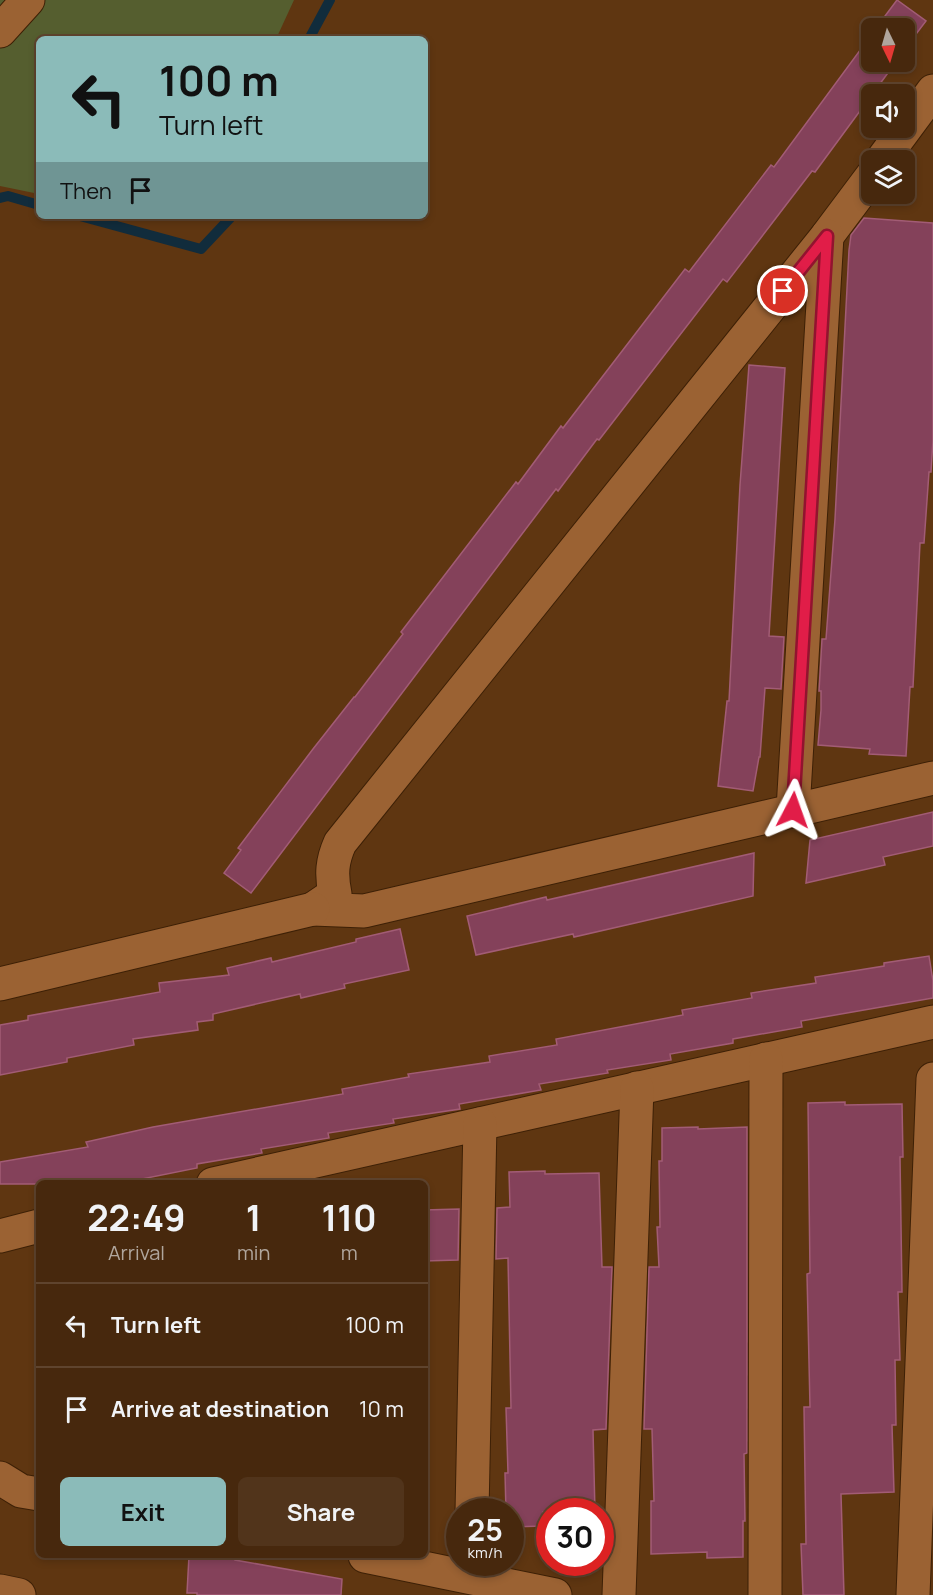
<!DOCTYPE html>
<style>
body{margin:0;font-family:Manrope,sans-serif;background:#51341b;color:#f1f3f6;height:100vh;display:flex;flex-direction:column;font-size:22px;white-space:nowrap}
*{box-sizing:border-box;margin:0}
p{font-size:20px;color:#b0a69d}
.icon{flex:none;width:33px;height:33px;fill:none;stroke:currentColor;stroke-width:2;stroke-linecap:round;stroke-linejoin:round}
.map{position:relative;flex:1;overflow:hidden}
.panel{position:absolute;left:36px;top:1180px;width:392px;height:378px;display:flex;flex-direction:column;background:#47280d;border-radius:9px;box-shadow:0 3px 9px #0003,0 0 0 2px #5f442e}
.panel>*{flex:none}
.banner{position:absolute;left:36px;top:36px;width:392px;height:183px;border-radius:9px;box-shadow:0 3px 9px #0003,0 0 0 2px #5f442e;background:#8bbbb9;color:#111;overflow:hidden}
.needle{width:39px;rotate:175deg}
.tools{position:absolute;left:861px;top:18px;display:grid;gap:12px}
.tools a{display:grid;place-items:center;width:54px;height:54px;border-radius:9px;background:#47280d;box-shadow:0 3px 9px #0003,0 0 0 2px #5f442e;font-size:30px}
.speed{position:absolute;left:446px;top:1498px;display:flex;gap:12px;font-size:30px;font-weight:700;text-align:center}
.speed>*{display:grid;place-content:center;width:78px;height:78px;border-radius:50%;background:#47280d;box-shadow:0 3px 9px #0003,0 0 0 2px #5f442e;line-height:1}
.speed small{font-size:15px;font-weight:400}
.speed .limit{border:9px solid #d22;background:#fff;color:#111}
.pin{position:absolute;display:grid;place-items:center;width:51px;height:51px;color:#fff;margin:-26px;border:3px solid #fff;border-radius:50%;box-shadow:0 2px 6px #0007}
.me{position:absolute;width:66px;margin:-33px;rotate:4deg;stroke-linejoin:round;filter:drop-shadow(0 0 4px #0008)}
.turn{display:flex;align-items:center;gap:21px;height:126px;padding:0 24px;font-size:27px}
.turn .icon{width:78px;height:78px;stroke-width:2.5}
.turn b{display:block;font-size:42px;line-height:51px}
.then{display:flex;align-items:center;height:57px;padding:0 24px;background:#0003;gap:12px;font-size:22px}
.eta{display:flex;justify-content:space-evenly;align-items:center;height:102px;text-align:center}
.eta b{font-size:36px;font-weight:700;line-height:42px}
.action{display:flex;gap:12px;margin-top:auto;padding:12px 24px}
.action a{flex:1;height:69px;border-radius:9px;background:#8bbbb9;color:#111;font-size:24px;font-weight:700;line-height:69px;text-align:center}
.action a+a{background:#51341b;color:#f1f3f6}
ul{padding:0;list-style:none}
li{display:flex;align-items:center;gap:18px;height:84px;padding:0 24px;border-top:2px solid #5f442e}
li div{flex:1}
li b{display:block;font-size:22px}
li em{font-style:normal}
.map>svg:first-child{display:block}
</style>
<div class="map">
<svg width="933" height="1595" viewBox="0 0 933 1595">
<rect width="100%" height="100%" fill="#5f3611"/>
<polygon fill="#555e2f" points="0,0 294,0 276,39 39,39 39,194 0,186"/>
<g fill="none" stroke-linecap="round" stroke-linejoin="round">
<g stroke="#112c3c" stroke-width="10">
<polyline points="309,39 330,0"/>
<polyline points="0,198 8,196 39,205"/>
<polyline points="80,216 201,249 232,216"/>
</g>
</g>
<g fill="#84415a" stroke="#a25c75" stroke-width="1.5">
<polygon points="897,0 926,21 904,50 904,28 876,28"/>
<polygon points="872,34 872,62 896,62 815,172 812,171 727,282 723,279 599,440 597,439 558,491 556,489 251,893 224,873 241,850 238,848 313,749 354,697 355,697 403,634 401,632 516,482 518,484 561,426 563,428 685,269 689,272 771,165 774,167"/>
<polygon points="864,218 933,223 933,440 931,472 929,472 924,543 920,543 913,687 910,687 906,756 869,754 870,749 818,745 821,710 821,691 819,691 822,639 826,639 835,519 849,250 851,235"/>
<polygon points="749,365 785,368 769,636 784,637 781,689 765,688 760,757 759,757 753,791 718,786 727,701 729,701 740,485"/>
<polygon points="933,812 933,846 883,857 885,865 806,883 810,840"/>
<polygon points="754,853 753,896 574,937 573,934 476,955 467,916 546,897 547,900"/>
<polygon points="400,929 409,970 344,984 345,988 301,998 300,994 213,1014 213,1020 197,1022 198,1030 133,1039 134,1045 67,1058 67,1062 0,1075 0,1025 28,1020 28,1016 160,992 159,983 229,975 227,968 271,958 272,962 356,942 356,939"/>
<polygon points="929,956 933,981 933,998 801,1021 802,1027 733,1039 733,1043 670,1054 671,1060 607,1070 608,1073 539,1084 541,1090 459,1104 460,1109 393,1119 394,1123 328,1133 329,1138 261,1149 262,1153 197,1164 197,1168 117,1184 0,1184 0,1162 88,1147 86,1142 153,1127 343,1094 342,1089 409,1077 408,1074 490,1062 489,1056 557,1045 556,1039 683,1015 682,1010 752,998 751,993 816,983 815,977 884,966 884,963"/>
<polygon points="845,1102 845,1105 902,1104 903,1157 900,1157 902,1292 898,1292 900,1360 895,1360 896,1425 892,1425 894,1492 841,1494 844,1595 803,1595 801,1544 806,1544 804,1407 810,1407 807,1274 810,1273 808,1103"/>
<polygon points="698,1127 698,1129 747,1127 747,1453 744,1454 745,1521 743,1521 743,1557 707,1558 707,1552 651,1554 651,1501 654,1501 652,1429 644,1429 649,1267 659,1267 657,1227 660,1227 659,1161 662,1161 662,1128"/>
<polygon points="545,1171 545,1174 599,1173 602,1267 612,1267 606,1429 593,1430 595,1512 543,1512 543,1526 510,1527 510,1512 506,1512 505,1473 508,1473 506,1408 511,1408 508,1258 496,1259 497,1208 510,1207 509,1172"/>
<polygon points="459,1209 458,1260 424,1261 424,1210"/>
<polygon points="189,1556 235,1556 235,1560 342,1579 341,1595 197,1595 197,1593 187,1593"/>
</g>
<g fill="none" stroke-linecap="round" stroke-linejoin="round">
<g stroke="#3d2006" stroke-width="35">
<g id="minor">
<polyline points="0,31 28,0"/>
<polyline points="882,160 933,91"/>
<path d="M872,176L827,236L340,843C332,861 331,874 335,894L313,909L364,911L933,778"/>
<polyline points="793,810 827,236"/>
<polyline points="0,984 313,909"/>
<polyline points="213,1184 933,1022"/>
<polyline points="0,1236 39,1226"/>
<polyline points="0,1478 21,1491 39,1494"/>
<polyline points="472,1512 480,1124"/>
<polyline points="365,1556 555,1595"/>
<polyline points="0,1591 19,1595"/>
<polyline points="619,1595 637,1088"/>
<polyline points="765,1595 766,1059"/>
<polyline points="913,1595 933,1079"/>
</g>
</g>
<use href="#minor" stroke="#9b6233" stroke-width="33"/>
</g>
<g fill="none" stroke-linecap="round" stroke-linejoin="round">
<g stroke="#92132f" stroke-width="15">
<polyline id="route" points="783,291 827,236 793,810"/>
</g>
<use href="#route" stroke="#e11d48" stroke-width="10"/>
</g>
</svg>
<div class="tools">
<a><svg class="needle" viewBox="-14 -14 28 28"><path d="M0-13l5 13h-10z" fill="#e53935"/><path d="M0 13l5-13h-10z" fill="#b0a69d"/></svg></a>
<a><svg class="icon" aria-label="sound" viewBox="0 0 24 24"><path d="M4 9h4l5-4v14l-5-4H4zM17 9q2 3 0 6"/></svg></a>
<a><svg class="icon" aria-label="layers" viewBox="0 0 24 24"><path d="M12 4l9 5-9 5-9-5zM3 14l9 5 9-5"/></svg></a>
</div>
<div class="speed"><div>25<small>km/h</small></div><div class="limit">30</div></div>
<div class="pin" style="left:783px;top:291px;background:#d93025"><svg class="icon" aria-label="arrive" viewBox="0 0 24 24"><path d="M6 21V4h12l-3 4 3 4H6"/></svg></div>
<svg class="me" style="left:793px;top:810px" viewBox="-20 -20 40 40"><path d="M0-17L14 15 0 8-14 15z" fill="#e11d48" stroke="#fff" stroke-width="4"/></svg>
<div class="banner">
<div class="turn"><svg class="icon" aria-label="left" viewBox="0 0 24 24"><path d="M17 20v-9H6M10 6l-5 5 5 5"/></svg><div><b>100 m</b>Turn left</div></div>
<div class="then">Then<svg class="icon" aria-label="arrive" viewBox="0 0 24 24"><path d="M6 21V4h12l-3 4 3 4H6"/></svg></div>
</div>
<section class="panel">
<div class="eta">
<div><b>22:49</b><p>Arrival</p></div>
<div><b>1</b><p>min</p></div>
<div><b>110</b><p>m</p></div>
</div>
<ul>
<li><svg class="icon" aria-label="left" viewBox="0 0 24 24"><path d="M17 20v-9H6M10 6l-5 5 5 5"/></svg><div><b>Turn left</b></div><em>100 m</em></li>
<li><svg class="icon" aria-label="arrive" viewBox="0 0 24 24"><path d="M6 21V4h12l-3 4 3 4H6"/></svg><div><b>Arrive at destination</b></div><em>10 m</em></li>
</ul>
<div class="action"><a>Exit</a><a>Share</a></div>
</section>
</div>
